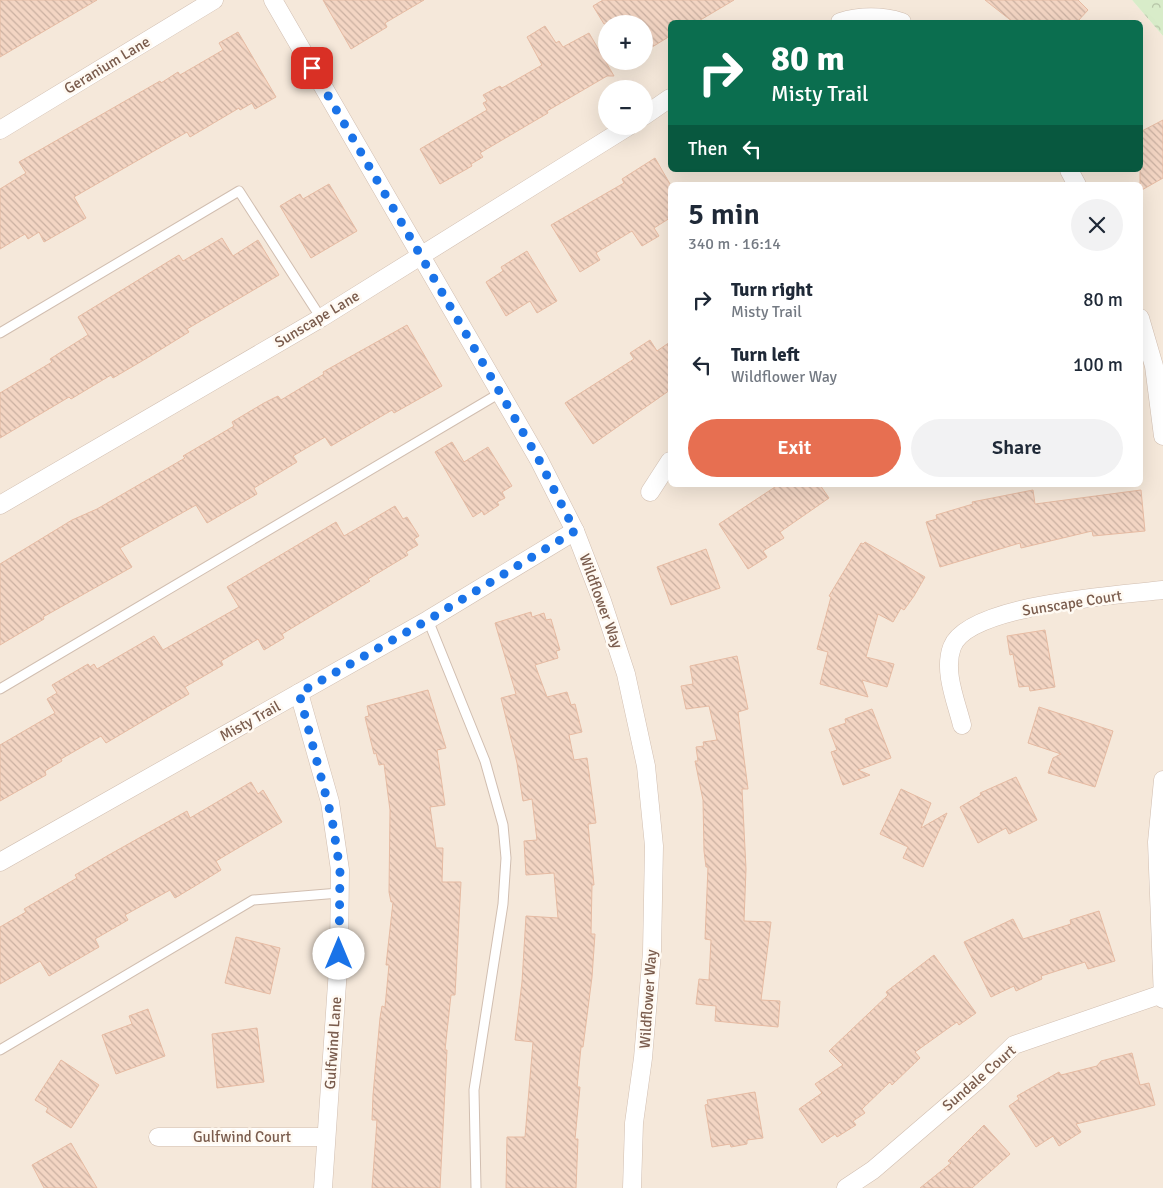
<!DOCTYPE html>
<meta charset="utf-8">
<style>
body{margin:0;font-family:Signika,sans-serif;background:#f2f2f3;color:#1f2937;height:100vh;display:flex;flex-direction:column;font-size:19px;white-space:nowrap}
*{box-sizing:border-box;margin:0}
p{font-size:16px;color:#747a83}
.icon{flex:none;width:28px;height:28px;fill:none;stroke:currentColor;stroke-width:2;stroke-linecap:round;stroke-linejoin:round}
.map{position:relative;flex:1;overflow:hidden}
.drawer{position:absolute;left:668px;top:182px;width:475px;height:305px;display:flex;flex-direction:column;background:#fff;border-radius:8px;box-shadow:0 5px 20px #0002}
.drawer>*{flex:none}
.hud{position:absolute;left:668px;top:20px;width:475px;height:152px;border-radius:8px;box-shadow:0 5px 20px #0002;background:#0b6e4f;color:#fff;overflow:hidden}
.buttons{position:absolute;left:598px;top:15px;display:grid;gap:10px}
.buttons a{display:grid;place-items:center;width:55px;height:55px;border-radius:50%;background:#fff;box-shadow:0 5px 20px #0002;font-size:25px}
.pin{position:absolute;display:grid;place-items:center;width:42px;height:42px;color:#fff;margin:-21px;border-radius:10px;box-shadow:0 2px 8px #0006}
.me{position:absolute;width:55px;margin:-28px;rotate:0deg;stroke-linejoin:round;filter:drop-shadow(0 0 4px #0008)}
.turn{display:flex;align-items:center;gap:18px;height:105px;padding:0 20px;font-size:22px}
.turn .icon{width:65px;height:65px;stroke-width:2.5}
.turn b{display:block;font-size:35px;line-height:42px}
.then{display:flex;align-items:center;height:48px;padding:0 20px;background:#0003;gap:10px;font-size:19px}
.round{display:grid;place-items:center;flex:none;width:52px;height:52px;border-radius:26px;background:#f2f2f3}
.overview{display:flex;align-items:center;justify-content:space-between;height:85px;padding:0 20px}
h1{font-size:30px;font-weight:600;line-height:38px}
.action{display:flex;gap:10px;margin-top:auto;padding:10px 20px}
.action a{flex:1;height:58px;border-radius:30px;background:#e76f51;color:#fff;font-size:20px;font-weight:600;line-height:58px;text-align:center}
.action a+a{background:#f2f2f3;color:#1f2937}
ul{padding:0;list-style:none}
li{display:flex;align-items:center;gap:15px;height:65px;padding:0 20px}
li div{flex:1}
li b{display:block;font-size:19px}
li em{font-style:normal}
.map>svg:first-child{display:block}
</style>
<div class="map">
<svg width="1163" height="1188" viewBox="0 0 1163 1188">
<defs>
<pattern id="park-crowns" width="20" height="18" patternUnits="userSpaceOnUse" patternTransform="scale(1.25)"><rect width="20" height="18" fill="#d8ecc9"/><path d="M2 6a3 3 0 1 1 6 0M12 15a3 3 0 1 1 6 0" fill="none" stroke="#b4c2a5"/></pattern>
<pattern id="building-back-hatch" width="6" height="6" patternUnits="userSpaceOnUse" patternTransform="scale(1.25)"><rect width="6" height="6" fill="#f3d5c3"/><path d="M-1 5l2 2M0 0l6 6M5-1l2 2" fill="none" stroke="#cab0a1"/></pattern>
</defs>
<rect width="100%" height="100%" fill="#fdf6ec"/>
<path fill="#f5e8da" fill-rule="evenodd" d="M0,0H1132L1163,36V1188H0ZM670,22H1140V170H670ZM606,24H644V61H606ZM606,89H644V126H606ZM670,185H1140V485H670Z"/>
<polygon fill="url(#park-crowns)" points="1132,0 1163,0 1163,36"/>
<g fill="url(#building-back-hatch)" stroke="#e6bba3">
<polygon points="0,0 97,0 0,57"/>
<polygon points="323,0 424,0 385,23 387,27 351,49"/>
<polygon points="603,0 734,0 697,22 670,22 670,36 644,52 644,24 604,24 593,6"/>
<polygon points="985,0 1078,0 1088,10 1077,22 1013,22"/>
<polygon points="545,26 556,43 559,41 563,47 589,33 614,76 607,76 547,111 548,113 480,153 483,157 471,164 472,166 465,170 440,184 420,149 487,110 483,103 487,101 483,95 500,86 502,88 542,65 527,37"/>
<polygon points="238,32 276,97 255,109 252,103 240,110 239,108 190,137 187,132 74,197 86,218 44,242 39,232 28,239 25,234 0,249 0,189 26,173 19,162 160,81 161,83 178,72 180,75 223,50 219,43"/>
<polygon points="1163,120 1163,178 1140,191 1140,132"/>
<polygon points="655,158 670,184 670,218 654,228 659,236 642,246 632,231 596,253 600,260 580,272 551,225 624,183 622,179"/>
<polygon points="329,184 357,231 311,258 280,206 300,194 303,199"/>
<polygon points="222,238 233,256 258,240 279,275 187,329 189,332 147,358 113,378 111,375 71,399 69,397 0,438 0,393 52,362 50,359 88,335 78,317 179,255 183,261"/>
<polygon points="527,251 557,301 537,313 530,301 506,316 486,282 503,271 501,267"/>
<polygon points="407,325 442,386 394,413 392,410 331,446 325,437 293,456 297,462 254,488 257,494 207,523 196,505 120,548 132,567 43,617 44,619 0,645 0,564 72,520 97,509 185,458 183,456 234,426 232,422 264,403 278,396 281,400 324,374 323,372"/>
<polygon points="650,340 657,351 670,342 670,390 593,444 565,403 634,359 630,353"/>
<polygon points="452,442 464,462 488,447 512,486 502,492 505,498 497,502 499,505 484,515 482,511 473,517 435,452"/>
<polygon points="778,485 820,485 829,498 780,532 784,538 763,551 767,557 748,569 719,524"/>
<polygon points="1033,490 1035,504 1141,490 1145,531 1093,536 1092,531 1021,548 1020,543 940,567 926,522 937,519 936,515 973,504 972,502"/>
<polygon points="395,506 403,519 407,517 419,536 414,539 418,545 406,552 408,555 368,579 370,581 282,634 284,638 264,650 258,639 221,661 223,665 185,687 189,694 106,743 101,736 61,759 62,761 45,771 46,775 0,801 0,745 55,713 47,699 57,693 52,685 88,664 90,667 94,664 97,669 154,636 163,650 239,607 227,587 336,522 344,536"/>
<polygon points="865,542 925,577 914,596 904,610 901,608 893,622 878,614 866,657 894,664 887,687 862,680 868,697 820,684 828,652 817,649 831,597 829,596 861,543 863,544"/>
<polygon points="706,549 720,588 671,605 657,567"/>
<polygon points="531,612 532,617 544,613 546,620 551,619 560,650 556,651 558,658 535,665 547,697 567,692 571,705 575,704 582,732 569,735 574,760 587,758 596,823 588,824 594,885 592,885 591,934 595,934 592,977 583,1047 581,1047 577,1087 580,1087 575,1139 578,1139 576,1188 506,1188 507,1137 525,1137 533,1042 515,1040 522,982 526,916 558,918 554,873 526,875 524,841 537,840 532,799 523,801 517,763 501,698 516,694 495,623"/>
<polygon points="1045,630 1055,687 1030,691 1029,686 1019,687 1013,654 1010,655 1007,636"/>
<polygon points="737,656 748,709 738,712 748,789 742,789 746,869 744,921 771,922 761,1000 780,1001 778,1027 715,1021 716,1006 696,1004 699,979 709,980 711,940 705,939 708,867 706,867 704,851 703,800 695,761 698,761 696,747 704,746 703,742 717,740 709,706 686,709 681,686 693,684 690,666"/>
<polygon points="428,690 446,748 437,750 445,805 430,807 436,848 443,848 442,882 461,882 455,995 451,995 445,1050 447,1050 440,1188 372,1188 377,1120 372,1120 373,1095 380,1018 382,1006 385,1007 389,965 386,965 393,902 391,902 389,892 390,810 384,764 379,765 376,753 374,754 365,717 369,716 367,706"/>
<polygon points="1039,707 1113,731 1095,787 1048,773 1053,758 1061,754 1028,743"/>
<polygon points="872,709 891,758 858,770 870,775 843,785 831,752 837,750 829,729 846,723 845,719"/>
<polygon points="1016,777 1037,820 1009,834 1006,828 978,843 960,807 981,795 980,793"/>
<polygon points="251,782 258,794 263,790 282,822 216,861 221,870 195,886 175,898 170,890 125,915 128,920 95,939 99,947 49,976 40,961 0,984 0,927 26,912 24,909 77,878 75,875 107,856 187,811 190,818"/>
<polygon points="901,789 931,803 921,828 947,813 923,867 903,858 908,847 880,834"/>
<polygon points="1099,911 1115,961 1088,969 1085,962 1041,976 1042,979 1016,991 1014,986 991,997 964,942 1013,919 1023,939 1071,924 1070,920"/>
<polygon points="236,937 280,948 270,994 225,983"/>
<polygon points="934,955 976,1013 959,1025 957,1022 915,1052 920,1058 892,1085 890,1082 862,1109 865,1113 853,1121 856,1125 837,1137 835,1134 822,1143 799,1109 822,1093 815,1084 843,1065 829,1051 888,995 886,992"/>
<polygon points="148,1009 165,1056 116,1074 102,1035 132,1024 129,1016"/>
<polygon points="257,1028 264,1082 217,1088 212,1034"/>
<polygon points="1132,1053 1140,1085 1149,1083 1155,1105 1076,1124 1081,1132 1059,1146 1053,1136 1036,1147 1009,1106 1019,1099 1017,1096 1059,1072 1061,1075 1097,1066 1101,1061"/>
<polygon points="61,1060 99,1085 71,1128 46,1112 48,1108 35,1100"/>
<polygon points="755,1092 763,1138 747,1140 747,1144 731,1147 730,1144 712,1147 705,1105 708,1104 707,1100"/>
<polygon points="984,1125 1010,1154 972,1188 920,1188 951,1163 948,1161"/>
<polygon points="71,1143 97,1188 44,1188 32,1165"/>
</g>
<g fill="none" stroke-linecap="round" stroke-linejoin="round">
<g stroke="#d1beb0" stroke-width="11">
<g id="lane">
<polyline points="0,333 239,191 321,318"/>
<polyline points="428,620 485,761 503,825 506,858 503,904 474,1090 476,1188"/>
<polyline points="0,689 500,393"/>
<polyline points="0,1050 253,900 339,893"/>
</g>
</g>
<g stroke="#d1beb0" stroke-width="19">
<g id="street">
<polyline points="273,0 539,460 575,531 602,601 626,674 646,766 654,846 652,952 643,1058 634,1123 632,1188"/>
<path d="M840,22C860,16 882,16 902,22"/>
<polyline points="644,116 670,98"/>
<polyline points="0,130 214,0"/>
<polyline points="1069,170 1077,185"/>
<polyline points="1140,318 1154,366 1163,436"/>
<polyline points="650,492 670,461"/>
<polyline points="0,505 321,318 629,126"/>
<polyline points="299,693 330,802 340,870 339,954 323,1188"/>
<path d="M962,725C956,701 943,671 952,647C968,604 1121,595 1163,590"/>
<polyline points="1163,780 1157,842 1163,999"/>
<polyline points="0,862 428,620 575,531"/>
<polyline points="158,1137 326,1137"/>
<polyline points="846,1188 873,1170 979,1079 1014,1045 1162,994"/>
</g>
</g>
<use href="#lane" stroke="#fff" stroke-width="9"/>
<use href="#street" stroke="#fff" stroke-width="18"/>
</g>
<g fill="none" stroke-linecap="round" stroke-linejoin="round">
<polyline stroke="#1a73e8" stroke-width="9" stroke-dasharray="0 16.2" points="312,68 539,460 575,531 428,620 299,693 332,819 340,870 339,954"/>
</g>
<g text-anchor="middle" stroke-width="5" stroke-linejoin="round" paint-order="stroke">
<g font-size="15" fill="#7a5c4d" stroke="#fffaf3">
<text transform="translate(107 65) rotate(-31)" y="5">Geranium Lane</text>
<text transform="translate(317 319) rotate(-31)" y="5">Sunscape Lane</text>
<text transform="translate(601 601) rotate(70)" y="5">Wildflower Way</text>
<text transform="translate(1072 603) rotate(-9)" y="5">Sunscape Court</text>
<text transform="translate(250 721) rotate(-29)" y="5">Misty Trail</text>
<text transform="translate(648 999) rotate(-86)" y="5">Wildflower Way</text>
<text transform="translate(333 1043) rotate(-86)" y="5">Gulfwind Lane</text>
<text transform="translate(979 1078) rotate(-41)" y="5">Sundale Court</text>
<text x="242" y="1142">Gulfwind Court</text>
</g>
</g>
</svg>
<div class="buttons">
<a>+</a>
<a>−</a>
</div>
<div class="pin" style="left:312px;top:68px;background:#d93025"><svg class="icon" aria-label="arrive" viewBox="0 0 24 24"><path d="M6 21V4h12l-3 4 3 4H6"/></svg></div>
<svg class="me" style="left:339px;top:954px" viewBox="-20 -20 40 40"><circle r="19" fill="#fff"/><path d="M0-13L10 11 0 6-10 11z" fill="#1a73e8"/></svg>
<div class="hud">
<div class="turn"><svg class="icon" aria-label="right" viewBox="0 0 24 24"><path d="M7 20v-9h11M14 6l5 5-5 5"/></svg><div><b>80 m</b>Misty Trail</div></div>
<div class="then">Then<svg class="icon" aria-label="left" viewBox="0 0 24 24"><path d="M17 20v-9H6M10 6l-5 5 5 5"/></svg></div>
</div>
<section class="drawer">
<div class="overview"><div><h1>5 min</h1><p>340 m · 16:14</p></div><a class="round"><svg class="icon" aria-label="close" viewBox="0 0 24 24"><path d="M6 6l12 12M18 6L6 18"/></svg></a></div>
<ul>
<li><svg class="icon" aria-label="right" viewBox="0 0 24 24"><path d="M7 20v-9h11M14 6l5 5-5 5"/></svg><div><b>Turn right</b><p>Misty Trail</p></div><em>80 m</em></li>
<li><svg class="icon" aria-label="left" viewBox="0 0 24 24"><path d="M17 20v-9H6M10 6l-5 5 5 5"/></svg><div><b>Turn left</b><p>Wildflower Way</p></div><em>100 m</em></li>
</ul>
<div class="action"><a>Exit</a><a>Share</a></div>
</section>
</div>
